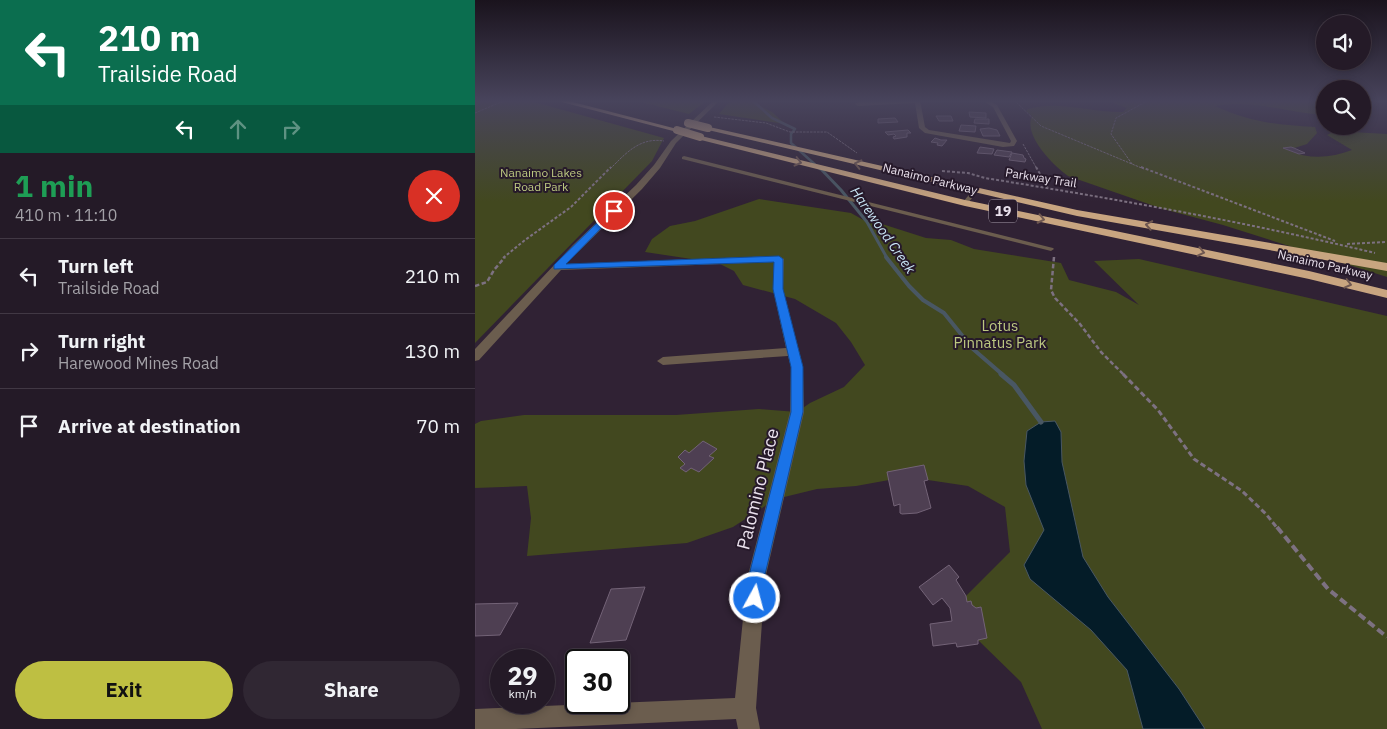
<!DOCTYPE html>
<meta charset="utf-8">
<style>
body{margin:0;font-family:"IBM Plex Sans",sans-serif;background:#302733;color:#f1f3f6;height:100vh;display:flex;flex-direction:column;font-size:19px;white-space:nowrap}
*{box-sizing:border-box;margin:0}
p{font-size:16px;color:#a3a1a7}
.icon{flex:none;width:28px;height:28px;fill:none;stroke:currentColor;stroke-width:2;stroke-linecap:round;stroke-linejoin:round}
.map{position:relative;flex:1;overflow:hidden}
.panel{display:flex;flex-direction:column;background:#241a27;width:475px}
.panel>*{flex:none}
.hud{background:#0b6e4f;color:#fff;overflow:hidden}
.buttons{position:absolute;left:841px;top:15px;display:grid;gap:10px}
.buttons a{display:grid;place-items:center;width:55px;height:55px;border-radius:50%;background:#241a27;box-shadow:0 2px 8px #0003,0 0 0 1px #413844;font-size:25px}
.speed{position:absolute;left:15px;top:649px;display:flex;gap:10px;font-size:25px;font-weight:700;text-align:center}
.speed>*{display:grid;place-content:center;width:65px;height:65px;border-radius:50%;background:#241a27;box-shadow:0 2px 8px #0003,0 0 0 1px #413844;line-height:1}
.speed small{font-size:12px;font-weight:400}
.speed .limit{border:2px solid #111;border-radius:8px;background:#fff;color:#111}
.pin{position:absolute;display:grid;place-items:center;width:42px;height:42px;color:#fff;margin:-21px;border:2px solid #fff;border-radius:50%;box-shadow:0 1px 5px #0007}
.me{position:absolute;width:55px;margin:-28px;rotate:7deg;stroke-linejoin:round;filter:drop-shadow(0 0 4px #0008)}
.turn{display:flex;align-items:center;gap:18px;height:105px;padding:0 15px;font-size:22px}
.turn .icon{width:65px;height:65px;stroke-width:2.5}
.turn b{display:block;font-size:35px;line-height:42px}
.lanes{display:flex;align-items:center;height:48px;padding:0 15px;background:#0003;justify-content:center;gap:25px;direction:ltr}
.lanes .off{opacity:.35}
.round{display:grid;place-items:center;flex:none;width:52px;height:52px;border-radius:26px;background:#302733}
.summary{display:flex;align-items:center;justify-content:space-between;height:85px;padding:0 15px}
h1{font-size:30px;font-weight:800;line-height:38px;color:#1e9e55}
.action{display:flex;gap:10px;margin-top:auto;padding:10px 15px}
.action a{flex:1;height:58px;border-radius:30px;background:#bebf42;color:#111;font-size:20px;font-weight:800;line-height:58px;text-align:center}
.action a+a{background:#302733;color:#f1f3f6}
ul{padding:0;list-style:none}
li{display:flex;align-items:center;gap:15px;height:75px;padding:0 15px;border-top:1px solid #413844}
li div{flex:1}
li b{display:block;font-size:19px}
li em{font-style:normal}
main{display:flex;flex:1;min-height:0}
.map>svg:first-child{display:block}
</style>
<main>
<section class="panel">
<div class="hud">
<div class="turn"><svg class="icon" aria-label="left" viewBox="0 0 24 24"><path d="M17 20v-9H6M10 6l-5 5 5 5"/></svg><div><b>210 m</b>Trailside Road</div></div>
<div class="lanes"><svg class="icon" aria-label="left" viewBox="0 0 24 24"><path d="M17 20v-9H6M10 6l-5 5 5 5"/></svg><svg class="icon off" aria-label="ahead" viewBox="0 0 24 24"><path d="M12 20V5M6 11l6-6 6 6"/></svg><svg class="icon off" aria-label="right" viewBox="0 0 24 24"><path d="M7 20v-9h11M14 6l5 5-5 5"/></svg></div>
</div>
<div class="summary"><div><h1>1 min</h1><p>410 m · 11:10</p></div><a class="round" style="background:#d93025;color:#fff"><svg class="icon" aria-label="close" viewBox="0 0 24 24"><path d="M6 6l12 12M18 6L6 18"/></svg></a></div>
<ul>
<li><svg class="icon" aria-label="left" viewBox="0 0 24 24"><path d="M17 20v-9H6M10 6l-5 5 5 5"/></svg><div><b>Turn left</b><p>Trailside Road</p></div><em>210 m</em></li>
<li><svg class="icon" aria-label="right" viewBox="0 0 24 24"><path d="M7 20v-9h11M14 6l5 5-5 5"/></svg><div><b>Turn right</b><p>Harewood Mines Road</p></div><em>130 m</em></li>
<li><svg class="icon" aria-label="arrive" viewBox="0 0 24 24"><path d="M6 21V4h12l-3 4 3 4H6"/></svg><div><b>Arrive at destination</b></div><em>70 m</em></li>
</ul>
<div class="action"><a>Exit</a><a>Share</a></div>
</section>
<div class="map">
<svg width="912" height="729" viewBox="0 0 912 729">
<rect width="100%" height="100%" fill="#302234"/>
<g fill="#42481f">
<polygon points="0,100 52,100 189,138 177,161 0,343"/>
<polygon points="158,100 232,100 214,114"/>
<polygon points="256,100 279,100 287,107 297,112 310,124 244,114"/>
<path d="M631,100H850V115C813,113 778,99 740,106C775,122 802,125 840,127L842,133L832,144L813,150C834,160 856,158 877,150L852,135L860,131L912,134V277L748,225L688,209L593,176C578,165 548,135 557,116L551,111L553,109C584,100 617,113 648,112L652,108Z"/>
<polygon points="284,199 376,213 392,222 404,223 451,238 476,240 499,249 586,263 594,280 641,292 664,305 619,261 664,259 912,316 912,729 567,729 546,682 503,640 477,621 492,602 491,596 535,552 530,507 493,486 453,480 414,480 381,486 342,489 301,499 258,527 212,543 52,556 56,518 52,486 0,488 0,424 6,421 49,415 201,415 284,409 322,412 335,403 369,387 390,365 376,342 361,323 320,299 268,285 259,271 243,263 170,252 177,239 195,226 220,221"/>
</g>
<polygon fill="#041c28" stroke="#495763" points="580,421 586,432 587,462 608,557 633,597 704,689 730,729 668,729 652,670 616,630 555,579 549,565 569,530 551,485 549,461 552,431 566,422"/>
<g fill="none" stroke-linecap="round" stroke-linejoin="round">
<polyline stroke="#495763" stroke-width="2.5" points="277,100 297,118 320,129 316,134 316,143 345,169"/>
<polyline stroke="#495763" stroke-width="3" points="344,167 366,190 392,222 412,258"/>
<polyline stroke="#495763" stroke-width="4" points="411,257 434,286 448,300 469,313 498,349 528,375"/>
<polyline stroke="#495763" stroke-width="5" points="526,374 539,385 566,422"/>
</g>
<g fill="#4e3f52" stroke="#736377">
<polygon points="494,112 511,113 511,118 495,117"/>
<polygon points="461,116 476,116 478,121 464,121"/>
<polygon points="420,118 423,122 403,123 403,119"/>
<polygon points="500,119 514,119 514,124 499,123"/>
<polygon points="486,125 501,126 500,132 484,131"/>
<polygon points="514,128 522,130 525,136 508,136 505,129"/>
<polygon points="433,130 436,133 432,133 432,137 419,139 418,137 421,136 419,134 413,135 410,132"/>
<polygon points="460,138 466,140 472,140 467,146 462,145 463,143 456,142"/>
<polygon points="505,147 519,149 517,154 502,153"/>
<polygon points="816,147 819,148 830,153 824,154 808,148"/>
<polygon points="522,150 537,152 534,157 519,155"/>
<polygon points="537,153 548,155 549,158 551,159 550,162 534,160"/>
<polygon points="228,441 242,449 234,456 239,458 224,472 216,468 211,472 205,468 210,464 203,457 210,450 214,453"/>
<polygon points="449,465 453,480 449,481 456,508 442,513 427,514 425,513 425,504 419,506 412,472"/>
<polygon points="474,565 484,577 481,580 491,596 492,602 496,601 497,605 501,608 506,607 512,638 503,640 503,644 482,647 481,643 458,646 455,624 477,621 475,608 467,598 458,605 444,587"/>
<polygon points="170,587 151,640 115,643 136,589"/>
<polygon points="43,603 25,635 0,636 0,604"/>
</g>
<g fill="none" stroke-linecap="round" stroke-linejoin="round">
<g stroke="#7d7181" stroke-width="1" stroke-dasharray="2.5 1" stroke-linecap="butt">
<polyline points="539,100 566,126 669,169"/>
<polyline points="0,113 26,102 38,100"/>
<polyline points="239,117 291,123 315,132 352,132 382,153"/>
<polyline points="548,144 562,169"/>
<polyline points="657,164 636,134 641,118 674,100"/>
<path d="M135,169C151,153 165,137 189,141"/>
</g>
<g stroke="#7d7181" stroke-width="2" stroke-dasharray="3 2" stroke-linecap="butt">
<polyline points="561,167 573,188"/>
<polyline points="666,167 860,241"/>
<path d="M467,171L493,173L510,178C641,199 771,222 900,253"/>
<polyline points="872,244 912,242"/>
<polyline points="28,258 50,240 96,207 136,167"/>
</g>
<g stroke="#7d7181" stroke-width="2.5" stroke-dasharray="4.5 2.5" stroke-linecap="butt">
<polyline points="579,257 576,290 580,298 605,324 626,352 649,375"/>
<polyline points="0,286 12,282 19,270 30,257"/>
</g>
<polyline stroke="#7d7181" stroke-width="3" stroke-dasharray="5.5 3" stroke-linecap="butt" points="648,374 683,410 719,459 767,491 791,514 803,529"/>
<polyline stroke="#7d7181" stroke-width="4" stroke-dasharray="8 4" stroke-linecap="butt" points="802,527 853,589 912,637"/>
<g fill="#6b5d4e" fill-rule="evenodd">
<polygon points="209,156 578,248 579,249 576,251 207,159 207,157"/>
<polygon points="498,190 503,191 492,204 488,204 488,202"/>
</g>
<g fill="#6b5d4e" fill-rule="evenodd">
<polygon points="239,100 245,100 201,143 185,168 167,189 91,264 304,256 309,259 308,289 328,367 329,412 290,579 281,708 285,729 263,729 261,719 41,729 0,729 0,709 260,698 272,579 315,412 316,367 313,356 188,365 182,361 188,357 311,348 298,289 299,262 86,270 4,360 0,361 0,349 98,245 161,185 179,165 196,141"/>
<polygon points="445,100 450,127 454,130 535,143 536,141 518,107 508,101 513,100 522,105 542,141 539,146 528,147 450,133 444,128 440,103 383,106 380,104 383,102"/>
</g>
<g fill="#c8a580" fill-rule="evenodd">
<polygon points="79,100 90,100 206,130 202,132"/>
<polygon points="230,126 602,210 912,263 912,271 602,216 233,130 229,128"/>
<polygon points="222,135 490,200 834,271 912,290 912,298 834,279 490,206 222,139"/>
</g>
<g stroke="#c8a580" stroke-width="8">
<polyline points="213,123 233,128"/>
<polyline points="202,130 225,137"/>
</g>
</g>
<defs><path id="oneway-chevron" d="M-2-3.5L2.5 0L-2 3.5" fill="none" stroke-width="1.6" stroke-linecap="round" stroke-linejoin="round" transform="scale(1.25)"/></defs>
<g stroke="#6f5851">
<use href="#oneway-chevron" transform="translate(323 162) rotate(14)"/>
<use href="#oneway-chevron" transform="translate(383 164) rotate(-167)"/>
<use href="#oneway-chevron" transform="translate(566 219) rotate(12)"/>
<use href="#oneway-chevron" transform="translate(674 225) rotate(-170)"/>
<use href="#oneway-chevron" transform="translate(726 252) rotate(12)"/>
<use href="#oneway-chevron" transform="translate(873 284) rotate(14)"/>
</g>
<linearGradient id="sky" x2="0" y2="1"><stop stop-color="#1a131d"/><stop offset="0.5" stop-color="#48445c"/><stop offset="1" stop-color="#48445c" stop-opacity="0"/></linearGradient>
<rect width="912" height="202" fill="url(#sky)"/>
<polygon fill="#1a73e8" stroke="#114b97" points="136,209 143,211 91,264 304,256 308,259 308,289 328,367 328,412 289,579 288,598 285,604 280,606 274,604 271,598 273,579 316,412 316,367 298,289 299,262 79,269 79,265"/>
<g text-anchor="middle" stroke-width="4" stroke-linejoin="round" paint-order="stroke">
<g font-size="12" fill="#bcc880" stroke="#26192a">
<text x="66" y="177">Nanaimo Lakes<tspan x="66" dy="14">Road Park</tspan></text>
</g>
<g font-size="12" fill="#eae1ed" stroke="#26192a">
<text transform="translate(566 178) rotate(9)" y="4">Parkway Trail</text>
<text transform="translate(455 179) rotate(14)" y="4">Nanaimo Parkway</text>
<text transform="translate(850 265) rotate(13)" y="4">Nanaimo Parkway</text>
</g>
<rect fill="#26192a" stroke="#afa5b2" stroke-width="1" x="514" y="199.5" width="28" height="23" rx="4"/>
<g font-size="14" font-weight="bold" fill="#eae1ed">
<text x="528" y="216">19</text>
</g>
<g font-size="14" font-style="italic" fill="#c9e6f6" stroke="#26192a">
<text transform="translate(408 230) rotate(55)" y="5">Harewood Creek</text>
</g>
<g font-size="15" fill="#bcc880" stroke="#26192a">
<text x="525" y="331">Lotus<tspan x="525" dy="17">Pinnatus Park</tspan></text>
</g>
<g font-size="18" fill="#eae1ed" stroke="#26192a">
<text transform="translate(283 489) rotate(-76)" y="6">Palomino Place</text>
</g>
</g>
</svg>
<div class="buttons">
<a><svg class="icon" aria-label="sound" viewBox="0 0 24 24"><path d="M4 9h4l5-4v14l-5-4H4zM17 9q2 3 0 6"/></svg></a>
<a><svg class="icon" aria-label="search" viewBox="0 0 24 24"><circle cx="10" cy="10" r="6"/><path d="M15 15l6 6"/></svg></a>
</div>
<div class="speed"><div>29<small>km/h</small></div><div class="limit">30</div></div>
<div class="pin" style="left:139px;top:211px;background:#d93025"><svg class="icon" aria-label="arrive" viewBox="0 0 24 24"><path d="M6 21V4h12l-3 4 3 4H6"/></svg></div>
<svg class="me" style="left:280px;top:598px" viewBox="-20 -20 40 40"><circle r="17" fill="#1a73e8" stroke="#fff" stroke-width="3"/><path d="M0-11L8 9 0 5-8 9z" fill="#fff"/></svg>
</div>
</main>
